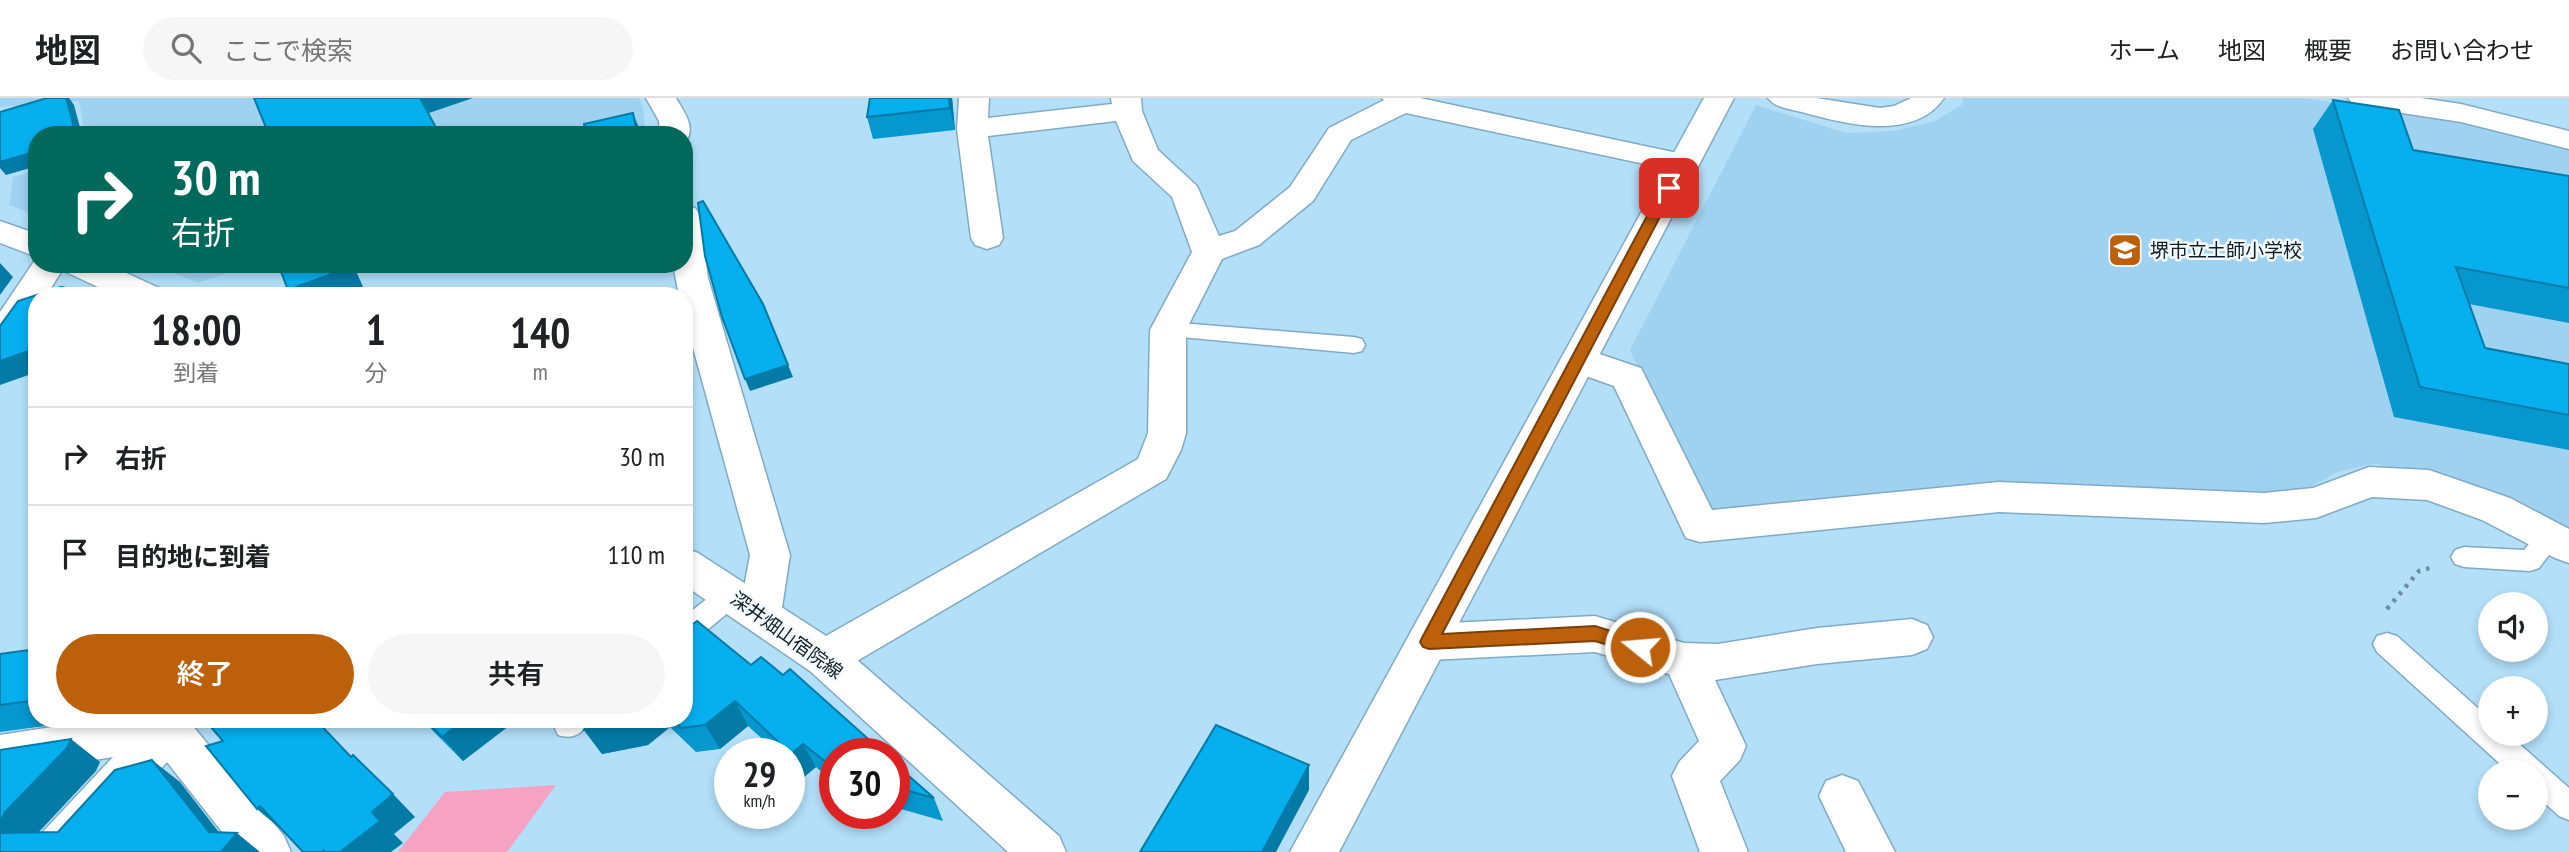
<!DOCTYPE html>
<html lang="ja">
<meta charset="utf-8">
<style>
body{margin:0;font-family:"PT Sans Narrow","Noto Sans JP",sans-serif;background:#f6f6f6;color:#202124;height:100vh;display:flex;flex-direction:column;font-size:26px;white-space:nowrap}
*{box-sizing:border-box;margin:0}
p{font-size:23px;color:#757577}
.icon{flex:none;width:38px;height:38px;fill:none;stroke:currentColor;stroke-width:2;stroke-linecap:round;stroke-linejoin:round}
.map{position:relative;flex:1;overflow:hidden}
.panel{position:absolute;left:28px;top:189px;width:665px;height:441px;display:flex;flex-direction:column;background:#fff;border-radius:28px;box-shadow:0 4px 10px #0003}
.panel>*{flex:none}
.top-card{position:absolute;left:28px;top:28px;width:665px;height:147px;border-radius:28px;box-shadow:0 4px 10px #0003;background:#00695c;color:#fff;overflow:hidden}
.fabs{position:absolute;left:2478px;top:494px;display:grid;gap:14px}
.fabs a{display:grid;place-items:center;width:70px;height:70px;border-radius:50%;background:#fff;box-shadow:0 4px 10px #0003;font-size:35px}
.speed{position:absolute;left:714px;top:640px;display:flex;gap:14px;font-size:35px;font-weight:700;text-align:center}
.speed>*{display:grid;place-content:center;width:91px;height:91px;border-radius:50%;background:#fff;box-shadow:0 4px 10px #0003;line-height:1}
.speed small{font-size:18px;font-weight:400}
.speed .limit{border:10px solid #d22;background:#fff;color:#111}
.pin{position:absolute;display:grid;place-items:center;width:60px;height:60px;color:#fff;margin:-30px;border-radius:14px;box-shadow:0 4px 10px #0006}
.me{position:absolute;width:77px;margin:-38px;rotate:287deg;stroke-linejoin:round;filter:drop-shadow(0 0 5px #0008)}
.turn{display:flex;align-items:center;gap:24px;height:147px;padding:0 28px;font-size:32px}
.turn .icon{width:91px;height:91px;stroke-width:2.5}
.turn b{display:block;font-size:49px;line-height:60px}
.eta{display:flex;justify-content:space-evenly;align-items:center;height:119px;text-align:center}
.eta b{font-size:42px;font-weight:600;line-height:49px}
.action{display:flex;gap:14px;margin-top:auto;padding:14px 28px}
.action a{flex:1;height:80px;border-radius:42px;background:#bc600b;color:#fff;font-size:28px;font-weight:600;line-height:80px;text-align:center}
.action a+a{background:#f6f6f6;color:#202124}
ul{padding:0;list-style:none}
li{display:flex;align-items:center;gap:21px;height:98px;padding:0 28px;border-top:2px solid #e0e0e0}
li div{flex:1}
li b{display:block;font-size:26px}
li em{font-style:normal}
header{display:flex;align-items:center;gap:42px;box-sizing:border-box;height:98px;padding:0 35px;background:#fff;border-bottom:2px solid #e0e0e0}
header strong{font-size:33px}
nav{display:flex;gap:38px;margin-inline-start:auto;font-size:24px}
.search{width:490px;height:63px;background:#f6f6f6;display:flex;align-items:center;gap:18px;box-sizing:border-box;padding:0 24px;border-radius:38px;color:#757577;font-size:26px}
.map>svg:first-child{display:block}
</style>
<header>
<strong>地図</strong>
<div class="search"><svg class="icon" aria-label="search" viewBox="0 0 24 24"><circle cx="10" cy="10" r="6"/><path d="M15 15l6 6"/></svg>ここで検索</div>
<nav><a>ホーム</a><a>地図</a><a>概要</a><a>お問い合わせ</a></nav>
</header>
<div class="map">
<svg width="2569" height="754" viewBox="0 0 2569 754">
<rect width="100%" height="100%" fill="#b3dff9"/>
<g fill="#9fd2f0">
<polygon points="0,0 639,0 643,10 645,29 622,37 85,37 79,3 0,9"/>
<polygon points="1963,0 2303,0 2459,23 2569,52 2569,441 2544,431 2470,385 2426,374 2373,366 2337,374 2298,396 1721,418 1703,405 1630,252 1756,7 1846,35 1893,33 1935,23 1963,6"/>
<polygon points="37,72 37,118 9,107 13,79"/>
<polygon points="153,166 252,166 198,185"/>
</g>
<polygon fill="#f5a2c3" points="556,687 507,754 398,754 445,694"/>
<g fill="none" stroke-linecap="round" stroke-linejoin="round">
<g stroke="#80aac3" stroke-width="3">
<g id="service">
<polygon points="1168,224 1354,239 1362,241 1365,247 1362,253 1354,255 1160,237 1157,232 1160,227"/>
<polygon points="2550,428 2559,431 2563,438 2539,470 2530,473 2464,469 2455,466 2451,459 2455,452 2464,449 2524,452 2541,431"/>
<polygon points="732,485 741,488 745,496 741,504 694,543 684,546 684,519 723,488"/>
<polygon points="2387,535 2397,538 2490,621 2490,635 2507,635 2569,690 2569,722 2559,718 2536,697 2536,674 2509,674 2377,554 2373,546 2377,538"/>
<path d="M557,621H590C583,636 573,642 558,637L554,628Z"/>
</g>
</g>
<g stroke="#80aac3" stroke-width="3">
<g id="minor">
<path d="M646,0H676C684,14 696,29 686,43L684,37H660L659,23Z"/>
<polygon points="959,0 989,0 988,20 1112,6 1111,0 1141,0 1142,13 1158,52 1197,88 1219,138 1235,133 1290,89 1329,30 1384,2 1382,0 1420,0 1682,56 1693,58 1698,65 1693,72 1682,74 1406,15 1351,42 1313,103 1259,147 1222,161 1186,232 1186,335 1181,352 1166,381 840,573 825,578 810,573 804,560 810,547 1138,361 1148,335 1150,232 1192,154 1172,99 1133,63 1116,23 988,38 1003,140 999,147 987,151 975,147 971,140 957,31"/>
<path d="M1768,0H1816L1880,10L1894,8L1911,0H1944C1914,44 1844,26 1802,14C1790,11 1775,10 1768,0Z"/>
<polygon points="2348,0 2421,0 2461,6 2569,33 2569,51 2461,24 2363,9 2353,6"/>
<polygon points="684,107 695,110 700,117 708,180 790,457 781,516 775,528 760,533 745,528 739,516 750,457 684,217 684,198 679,198 673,166 684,166"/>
<polygon points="37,159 37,166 66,166 46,198 37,198 37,212 12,250 0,253 0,214"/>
<polygon points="1579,249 1641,270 1712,412 1999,384 2264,395 2313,390 2369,369 2429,372 2510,400 2569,431 2569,465 2555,460 2482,422 2427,402 2372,399 2316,420 2264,425 1999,414 1700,444 1686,440 1614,288 1566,271 1561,262 1566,253"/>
<polygon points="1595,518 1684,545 1718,546 1817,530 1912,521 1927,527 1933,539 1927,551 1912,557 1817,566 1715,582 1746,648 1740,662 1720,683 1748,754 1700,754 1672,678 1679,664 1699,643 1669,576 1595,554 1429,562 1414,557 1408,544 1414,531 1429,526"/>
<polygon points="104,621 187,621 284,738 291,754 238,754 167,664 87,754 32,754 39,738 113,659 0,677 0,637"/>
<polygon points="1842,677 1858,683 1895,754 1846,754 1819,698 1826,683"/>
</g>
</g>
<g stroke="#80aac3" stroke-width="3">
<polygon id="tertiary" points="1704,0 1734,0 1339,754 1290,754"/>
</g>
<g stroke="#80aac3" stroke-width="3">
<g id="secondary">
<polygon points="0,123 37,136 37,159 0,145"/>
<polygon points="61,166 107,166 159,190 164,198 117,198 66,174"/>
<polygon points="684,450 698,455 840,547 1059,738 1066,754 1008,754 810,573 684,487"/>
</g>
</g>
<polyline stroke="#6d8ea1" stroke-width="4.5" stroke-dasharray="3.5 6" stroke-linecap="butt" points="2387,511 2419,473 2430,470"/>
<use href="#service" fill="#fff" fill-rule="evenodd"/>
<use href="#minor" fill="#fff" fill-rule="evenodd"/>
<use href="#tertiary" fill="#fff" fill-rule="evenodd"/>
<use href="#secondary" fill="#fff" fill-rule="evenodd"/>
</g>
<g fill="#0597ce">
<polygon points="952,0 955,32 873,41 867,19"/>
<polygon points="2333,2 2413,52 2569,78 2569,225 2469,206 2485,250 2569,266 2569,352 2394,319 2313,31"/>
<polygon points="684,533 835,656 835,685 816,669 804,679 789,666 789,656 779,656 748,628 720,651 696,654 670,629 648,647 602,656 584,632 589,621 684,621"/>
<polygon points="37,551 37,621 97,621 0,634 0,556"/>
<polygon points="422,621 518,621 463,663 435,635"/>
<polygon points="894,665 934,700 943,723 894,709"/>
</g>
<g fill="#047ba7">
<polygon points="66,0 69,0 74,7 82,37 62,37"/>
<polygon points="420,0 473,0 429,15"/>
<polygon points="949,0 952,0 955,32 950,10"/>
<polygon points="633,15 642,37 637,37"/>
<polygon points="37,53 37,68 6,77 0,70 0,64"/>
<polygon points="0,165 13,179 0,197"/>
<polygon points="347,166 353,166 367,198 292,198 288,192"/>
<polygon points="615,166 631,166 617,170"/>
<polygon points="37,250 37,274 0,287 0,263"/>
<polygon points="788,267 793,279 750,293 745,281"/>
<polygon points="735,603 748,628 720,651 705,627"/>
<polygon points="466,621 518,621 463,663 442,639"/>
<polygon points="635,621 665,621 670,629 648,647 602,656 584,632"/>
<polygon points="71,641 100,664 96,673 37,736 0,735 0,725 5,714"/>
<polygon points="803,646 816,669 804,679 791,656"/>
<polygon points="152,662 180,684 228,746 237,735 260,754 221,754 209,734"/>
<polygon points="1309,667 1309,692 1276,754 1262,754"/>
<polygon points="393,696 415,719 394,736 403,745 391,754 340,754 372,714"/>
<polygon points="260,708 283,733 257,711"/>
</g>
<g fill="#06b0ef" stroke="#047ba7" stroke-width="2">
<polygon points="47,0 66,0 75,33 62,37 37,37 37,53 0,64 0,14"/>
<polygon points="254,0 420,0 440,37 269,37"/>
<polygon points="870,0 949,0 950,10 867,19"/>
<polygon points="2333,2 2399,12 2413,52 2569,78 2569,190 2456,169 2485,250 2569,266 2569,317 2420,289"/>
<polygon points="633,15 637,37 586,37 584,26"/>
<polygon points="703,103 763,206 788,267 745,281 722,219 705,158 698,105"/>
<polygon points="278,166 347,166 348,170 288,192"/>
<polygon points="61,189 82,193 83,198 37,198 37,250 0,263 0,228 18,203"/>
<polygon points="697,523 751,567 761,559 783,577 790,571 885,656 835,656 835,671 803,646 791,656 735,603 705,627 681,630 672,621 684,621 684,533"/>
<polygon points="37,551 37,602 0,607 0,556"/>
<polygon points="204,621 315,621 351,659 353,657 393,696 372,714 380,723 340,754 325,754 324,752 322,754 303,754 260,708 257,711 206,648 223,643"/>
<polygon points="424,621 466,621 442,639"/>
<polygon points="589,621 635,621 632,623 584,632"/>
<polygon points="1216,627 1309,667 1262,754 1140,754"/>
<polygon points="71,641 67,650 5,714 0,725 0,652"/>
<polygon points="152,662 209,734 237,735 221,754 0,754 0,735 58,734 115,672"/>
<polygon points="894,665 934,700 894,689"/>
</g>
<polygon fill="#bc600b" stroke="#7a3e07" stroke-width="2" points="1669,86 1675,90 1442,536 1595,528 1646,544 1648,549 1646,554 1640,557 1595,543 1429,551 1423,549 1420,544 1423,538 1662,90"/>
<defs>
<g id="school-square" transform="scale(1.75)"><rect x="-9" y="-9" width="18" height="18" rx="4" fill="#bc600b" stroke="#f5fafc"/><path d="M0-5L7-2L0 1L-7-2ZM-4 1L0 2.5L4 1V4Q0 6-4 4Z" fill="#fff"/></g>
</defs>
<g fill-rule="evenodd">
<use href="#school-square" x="2125" y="152"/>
</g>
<g text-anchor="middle" stroke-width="5" stroke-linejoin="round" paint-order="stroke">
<g font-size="19" fill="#0d1e28" stroke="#f5fafc" text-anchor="start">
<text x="2150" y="159">堺市立土師小学校</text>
</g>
<g font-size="19" fill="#0d1e28" stroke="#f5fafc">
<text transform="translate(787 537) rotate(36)" y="7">深井畑山宿院線</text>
</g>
</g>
</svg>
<div class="fabs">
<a><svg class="icon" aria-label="sound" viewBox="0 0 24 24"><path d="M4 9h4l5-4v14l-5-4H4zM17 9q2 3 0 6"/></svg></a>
<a>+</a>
<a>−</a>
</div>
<div class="speed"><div>29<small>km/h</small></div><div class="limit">30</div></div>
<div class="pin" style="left:1669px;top:90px;background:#d93025"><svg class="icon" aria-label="arrive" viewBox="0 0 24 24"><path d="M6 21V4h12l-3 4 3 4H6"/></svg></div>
<svg class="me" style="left:1640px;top:549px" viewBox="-20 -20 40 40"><circle r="17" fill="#bc600b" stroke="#fff" stroke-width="3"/><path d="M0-11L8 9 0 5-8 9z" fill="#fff"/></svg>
<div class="top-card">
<div class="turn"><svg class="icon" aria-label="right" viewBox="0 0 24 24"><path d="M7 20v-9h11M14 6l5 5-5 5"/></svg><div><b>30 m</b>右折</div></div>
</div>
<section class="panel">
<div class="eta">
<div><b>18:00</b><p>到着</p></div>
<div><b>1</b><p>分</p></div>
<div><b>140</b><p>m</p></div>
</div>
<ul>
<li><svg class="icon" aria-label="right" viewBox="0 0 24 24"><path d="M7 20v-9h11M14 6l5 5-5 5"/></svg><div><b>右折</b></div><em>30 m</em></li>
<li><svg class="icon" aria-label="arrive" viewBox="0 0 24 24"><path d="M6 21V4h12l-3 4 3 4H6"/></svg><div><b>目的地に到着</b></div><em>110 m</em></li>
</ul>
<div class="action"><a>終了</a><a>共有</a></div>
</section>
</div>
